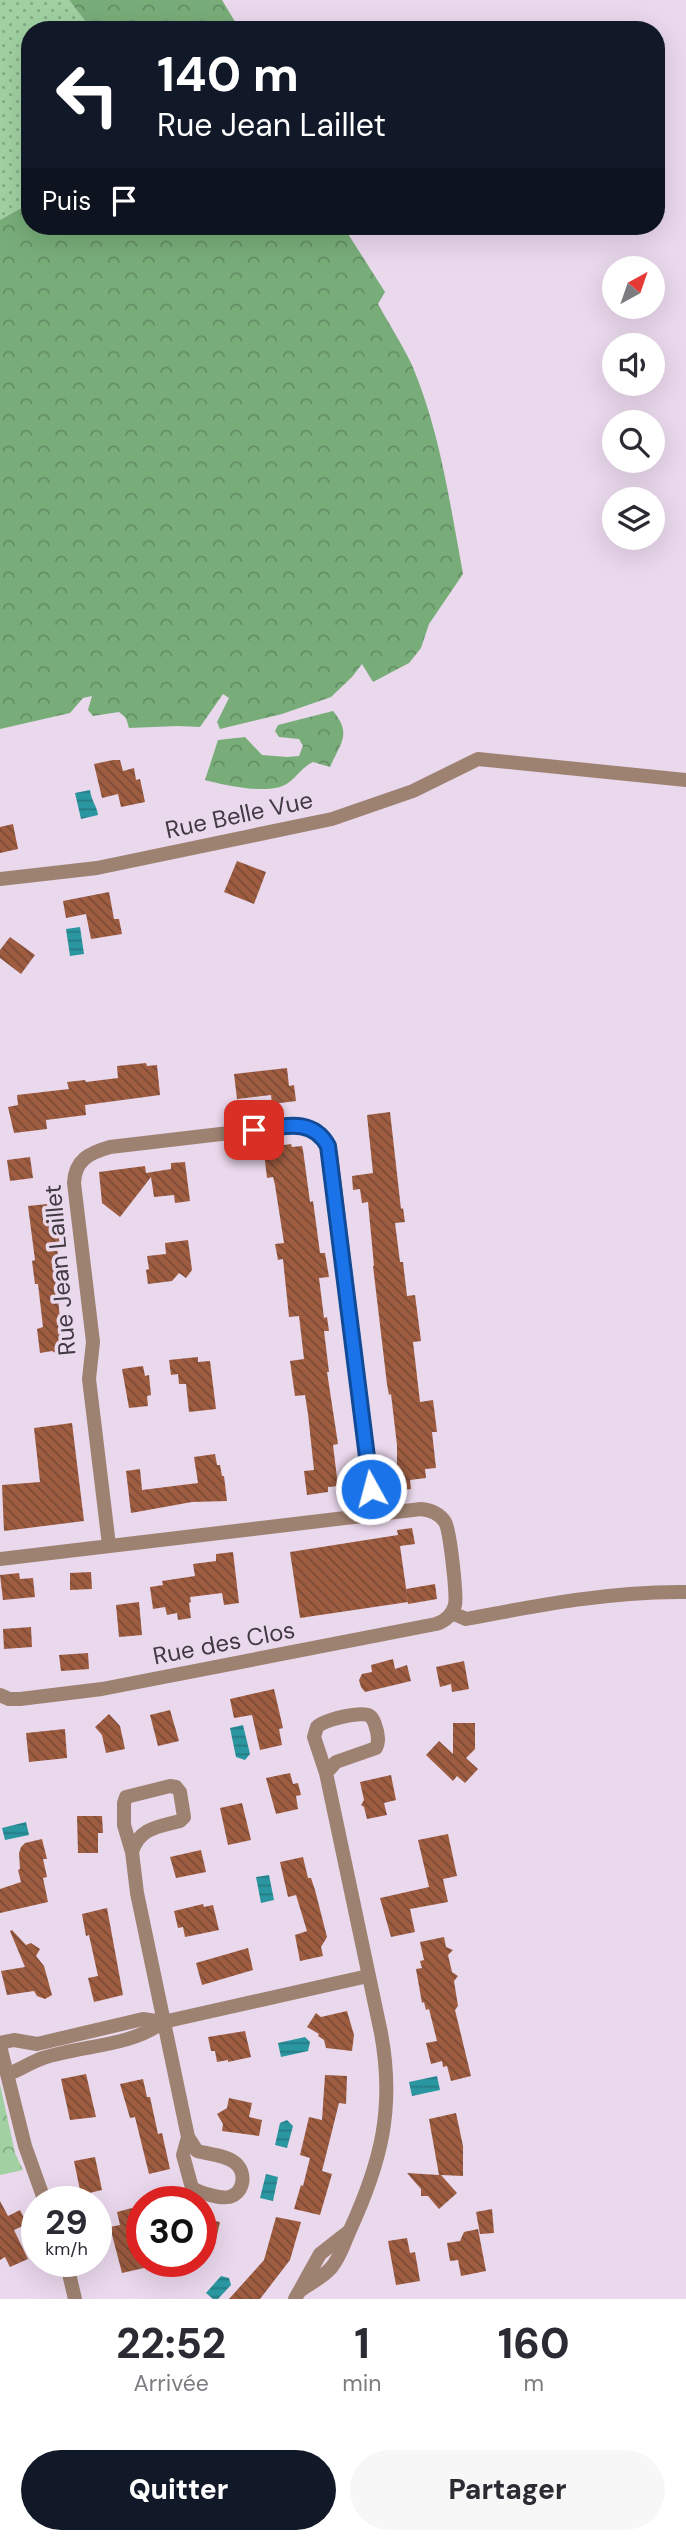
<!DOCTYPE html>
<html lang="fr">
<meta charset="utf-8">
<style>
body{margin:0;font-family:"DM Sans",sans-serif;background:#f7f7f7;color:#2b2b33;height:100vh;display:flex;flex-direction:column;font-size:26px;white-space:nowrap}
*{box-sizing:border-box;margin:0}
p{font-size:23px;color:#7c7c81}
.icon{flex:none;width:38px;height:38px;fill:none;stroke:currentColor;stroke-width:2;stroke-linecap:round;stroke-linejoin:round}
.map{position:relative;height:2299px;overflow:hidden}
.side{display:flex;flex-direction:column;background:#fff;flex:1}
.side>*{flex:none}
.banner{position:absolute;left:21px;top:21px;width:644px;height:214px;border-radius:28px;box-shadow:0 7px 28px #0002;background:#111827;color:#fff;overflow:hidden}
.needle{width:46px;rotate:40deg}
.buttons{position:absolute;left:602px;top:256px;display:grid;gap:14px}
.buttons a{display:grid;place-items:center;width:63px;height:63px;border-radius:50%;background:#fff;box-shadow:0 7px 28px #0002;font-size:35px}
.speed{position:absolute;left:21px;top:2186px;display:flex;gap:14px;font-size:35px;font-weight:700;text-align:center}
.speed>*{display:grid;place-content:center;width:91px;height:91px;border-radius:50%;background:#fff;box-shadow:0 7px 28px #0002;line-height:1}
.speed small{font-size:18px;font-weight:400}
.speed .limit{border:10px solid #d22;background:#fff;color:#111}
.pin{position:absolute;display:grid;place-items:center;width:60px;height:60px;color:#fff;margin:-30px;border-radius:14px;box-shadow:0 4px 10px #0006}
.me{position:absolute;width:77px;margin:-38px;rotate:353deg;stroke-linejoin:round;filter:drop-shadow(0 0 5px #0008)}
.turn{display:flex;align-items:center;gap:24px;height:147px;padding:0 21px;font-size:32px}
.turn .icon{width:91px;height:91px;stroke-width:2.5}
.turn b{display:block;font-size:49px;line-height:60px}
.then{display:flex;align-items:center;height:66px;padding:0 21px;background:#0003;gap:14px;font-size:26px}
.eta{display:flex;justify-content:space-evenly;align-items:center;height:119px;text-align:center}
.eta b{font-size:42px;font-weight:800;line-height:49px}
.primary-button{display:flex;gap:14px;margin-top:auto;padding:14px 21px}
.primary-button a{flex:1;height:80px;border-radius:42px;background:#111827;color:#fff;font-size:28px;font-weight:800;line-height:80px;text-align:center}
.primary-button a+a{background:#f7f7f7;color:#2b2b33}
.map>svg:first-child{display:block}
</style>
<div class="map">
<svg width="686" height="2299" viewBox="0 0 686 2299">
<defs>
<pattern id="grass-dots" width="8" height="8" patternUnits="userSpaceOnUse" patternTransform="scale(1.75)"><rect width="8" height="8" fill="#a1d1a2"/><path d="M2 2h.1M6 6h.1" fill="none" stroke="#85ab86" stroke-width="1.8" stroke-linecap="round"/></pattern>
<pattern id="forest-crowns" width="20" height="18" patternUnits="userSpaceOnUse" patternTransform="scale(1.75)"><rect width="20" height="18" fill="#78ad79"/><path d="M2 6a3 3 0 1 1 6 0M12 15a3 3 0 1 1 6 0" fill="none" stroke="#648e65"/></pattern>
<pattern id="park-crowns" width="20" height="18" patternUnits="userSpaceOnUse" patternTransform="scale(1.75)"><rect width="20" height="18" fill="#a1d1a2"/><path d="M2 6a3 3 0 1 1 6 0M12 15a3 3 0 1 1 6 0" fill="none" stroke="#85ab86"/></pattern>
<pattern id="water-rules" width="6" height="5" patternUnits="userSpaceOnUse" patternTransform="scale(1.75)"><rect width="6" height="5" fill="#2a96a0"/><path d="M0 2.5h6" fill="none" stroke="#257b84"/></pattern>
<pattern id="building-back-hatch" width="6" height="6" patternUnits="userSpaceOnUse" patternTransform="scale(1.75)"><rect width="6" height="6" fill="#9e5d41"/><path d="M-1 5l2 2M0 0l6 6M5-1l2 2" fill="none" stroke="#7b4a36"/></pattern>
</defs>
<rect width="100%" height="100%" fill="#ead8ec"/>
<polygon fill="url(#grass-dots)" points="0,0 69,0 92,30 30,30 30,203 0,220"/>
<g fill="url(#forest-crowns)">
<polygon points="69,0 222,0 240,30 92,30"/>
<path d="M30,203V226H343L385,292L378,304C389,324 402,344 412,365C440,431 450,504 463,574L429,624L421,648L409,663L373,682L362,664L352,677L331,697L282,714L220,729L217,722L229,698L223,694L200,727L178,726L129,728L126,718L119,712L93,716L88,710L92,696L83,698L70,713L0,729V220Z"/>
<path d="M333,711C352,734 341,742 330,767L313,762C302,767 298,776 288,783C271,796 224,785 205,780L218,740L245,737L262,755L287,757L299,756L303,746L299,739L279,737L275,731L278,725Z"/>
</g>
<polygon fill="url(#park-crowns)" points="0,2084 15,2153 23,2170 0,2175"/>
<g fill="url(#water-rules)">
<path d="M90,790C91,800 97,806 98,815L81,819L75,793Z"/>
<polygon points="80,927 84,954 70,956 66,929"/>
<polygon points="243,1725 250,1754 245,1760 236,1757 230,1728"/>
<polygon points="26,1822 29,1835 5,1840 2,1828"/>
<polygon points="269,1875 274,1900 261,1903 256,1877"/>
<polygon points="305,2037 310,2042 308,2051 281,2057 278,2043"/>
<polygon points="437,2076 440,2090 412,2096 409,2082"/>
<polygon points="287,2120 293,2126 287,2148 275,2145 280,2123"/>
<polygon points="266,2174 278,2177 273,2201 260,2198"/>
<polygon points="221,2276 229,2278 231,2285 218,2299 213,2299 206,2293"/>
</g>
<g fill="url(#building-back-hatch)">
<polygon points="113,760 120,760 123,771 134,768 136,780 140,779 145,802 121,807 118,794 102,798 94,764"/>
<polygon points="13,824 18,849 0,853 0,827"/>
<polygon points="237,861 266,872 254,904 224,892"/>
<polygon points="109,892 114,919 119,919 122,934 91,939 86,914 66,918 63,901"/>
<polygon points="10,937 35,955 21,974 0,958 0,950"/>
<polygon points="146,1063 147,1066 157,1065 160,1095 85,1105 86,1115 46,1120 47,1129 14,1133 8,1107 18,1105 17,1095 69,1089 67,1082 85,1080 86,1082 118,1078 117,1066"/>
<polygon points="287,1068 289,1086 294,1085 296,1101 272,1104 271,1095 237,1099 234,1074"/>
<polygon points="390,1112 401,1209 403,1208 405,1222 395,1223 400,1262 403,1262 407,1296 415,1295 421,1341 413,1342 420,1402 433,1400 437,1432 432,1432 436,1468 425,1469 426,1478 410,1480 411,1489 396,1491 393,1468 397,1468 397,1445 391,1394 389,1395 387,1384 373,1266 374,1266 368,1202 362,1203 360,1189 353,1190 352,1176 373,1173 367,1115"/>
<polygon points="291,1144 292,1147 302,1146 303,1150 310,1202 313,1201 320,1253 325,1253 329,1277 319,1278 324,1318 327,1317 329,1331 324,1331 329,1372 327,1372 338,1444 333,1445 338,1486 328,1487 328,1492 307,1495 304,1471 314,1470 308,1414 305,1395 295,1396 290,1361 304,1359 299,1316 289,1317 283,1259 278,1260 275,1244 284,1243 275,1185 273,1177 267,1178 264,1153 270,1152 269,1147"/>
<polygon points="30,1157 33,1178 10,1181 7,1160"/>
<polygon points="185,1162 190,1201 175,1203 174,1195 154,1197 151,1177 120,1217 102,1203 99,1172 145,1166 146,1173 171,1169 171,1163"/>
<polygon points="47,1204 48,1220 56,1219 60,1246 57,1247 64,1299 58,1299 64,1358 52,1351 40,1353 37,1329 43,1327 38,1284 35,1284 32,1261 35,1260 28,1206"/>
<polygon points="188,1240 192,1270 186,1278 179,1273 172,1281 148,1284 146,1270 149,1269 147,1256 166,1254 165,1243"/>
<polygon points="198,1357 198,1362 210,1361 216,1409 189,1412 186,1384 179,1384 178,1374 171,1375 169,1360"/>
<polygon points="143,1366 145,1376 149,1375 151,1395 147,1396 148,1406 129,1408 122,1369"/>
<polygon points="72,1423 84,1521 4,1531 2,1485 40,1482 34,1428"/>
<polygon points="215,1454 217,1465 220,1465 222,1476 224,1476 227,1501 192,1502 131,1513 126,1471 140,1469 142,1490 198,1483 194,1457"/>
<polygon points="412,1528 415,1544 400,1546 408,1602 300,1618 290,1552 398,1535 397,1530"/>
<polygon points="233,1552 239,1603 224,1605 222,1593 190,1597 191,1602 189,1603 191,1618 178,1620 177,1613 167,1615 165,1607 153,1609 150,1587 163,1585 162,1581 195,1576 193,1564 216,1561 216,1554"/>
<polygon points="91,1572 92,1589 70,1590 70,1573"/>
<polygon points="19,1573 20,1579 33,1578 35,1597 3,1600 0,1575"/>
<polygon points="435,1584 437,1599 408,1604 406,1589"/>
<polygon points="139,1602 142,1635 119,1637 116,1605"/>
<polygon points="31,1627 32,1647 4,1649 3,1629"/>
<polygon points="88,1653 89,1669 61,1671 59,1655"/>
<polygon points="393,1659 395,1669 407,1665 411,1681 365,1692 361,1687 359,1680 362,1674 372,1672 371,1665"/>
<polygon points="464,1661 469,1689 452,1692 451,1684 440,1687 436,1667"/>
<polygon points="274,1689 283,1728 279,1729 282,1745 260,1750 252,1715 234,1718 230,1699"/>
<polygon points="170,1710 179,1741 158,1746 150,1715"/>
<polygon points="109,1714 120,1726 125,1749 106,1753 102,1735 95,1727"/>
<polygon points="453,1723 475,1723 475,1749 466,1758 478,1769 465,1783 457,1776 453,1781 426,1755 439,1741 453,1754"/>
<polygon points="65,1729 67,1758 29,1762 26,1733"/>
<polygon points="290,1773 293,1784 298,1783 301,1795 296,1796 298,1809 276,1814 266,1778"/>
<polygon points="391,1775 396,1800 384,1803 387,1815 367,1819 364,1807 361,1805 364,1800 360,1782"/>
<polygon points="242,1803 251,1840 228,1845 220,1808"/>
<polygon points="77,1816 102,1816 103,1833 98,1833 98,1853 78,1853"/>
<polygon points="448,1834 457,1876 443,1879 448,1902 410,1909 415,1932 391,1937 380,1898 429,1887 418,1840"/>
<polygon points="42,1839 47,1859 43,1859 47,1877 43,1878 48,1902 0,1913 0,1889 21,1882 18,1870 20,1869 19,1853 21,1847 25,1843"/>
<polygon points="201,1850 206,1872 176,1878 170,1857"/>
<polygon points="303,1857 308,1878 311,1878 315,1890 327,1937 321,1947 323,1956 300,1961 295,1935 307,1931 296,1895 288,1897 280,1862"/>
<polygon points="203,1904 204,1907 213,1905 219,1930 185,1937 183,1927 178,1928 174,1911"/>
<polygon points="107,1908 123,1995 94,2002 88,1978 98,1976 89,1935 86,1936 82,1914"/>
<polygon points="12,1930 26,1945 31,1943 40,1949 36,1956 44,1966 52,1995 45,1999 37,1996 34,1991 7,1995 1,1971 25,1967 10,1931"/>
<polygon points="444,1937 446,1947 453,1950 448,1955 452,1972 458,1976 454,1981 458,2006 455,2010 471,2076 451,2081 447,2066 443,2067 442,2061 431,2064 426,2043 437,2041 429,2009 426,2010 424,2002 422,2003 416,1969 422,1968 420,1961 424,1960 420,1942"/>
<polygon points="248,1948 253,1970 202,1985 196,1963"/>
<polygon points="347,2011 354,2035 352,2051 326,2048 324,2040 318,2036 319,2034 307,2027 316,2013 321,2017"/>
<polygon points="245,2031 251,2057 228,2062 228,2060 217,2062 215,2051 211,2051 208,2037"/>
<polygon points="86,2074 96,2117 70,2120 61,2079"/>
<polygon points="325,2075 347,2076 346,2104 339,2103 322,2171 332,2174 320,2215 294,2209 301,2185 303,2186 310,2158 300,2155 309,2117 322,2120"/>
<polygon points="143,2079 147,2097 150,2097 158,2134 162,2133 170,2169 149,2174 135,2117 130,2118 120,2084"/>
<polygon points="229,2098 252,2103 249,2117 262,2120 259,2136 222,2131 223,2124 217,2114 227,2108"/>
<polygon points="456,2113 463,2146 463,2176 441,2175 457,2193 439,2209 428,2196 421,2196 421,2189 407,2173 439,2175 429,2119"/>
<polygon points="95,2157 102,2190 81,2195 74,2161"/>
<polygon points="0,2201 8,2216 20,2210 27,2224 14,2230 28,2259 10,2267 5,2257 0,2260"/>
<polygon points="132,2208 144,2268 122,2273 110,2227 120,2225 117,2212"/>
<polygon points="492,2209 494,2233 480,2234 476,2212"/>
<polygon points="276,2217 301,2222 290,2260 260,2299 229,2299 264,2260"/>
<polygon points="201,2218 220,2222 215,2244 201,2241"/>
<polygon points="478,2229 486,2271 461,2276 458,2260 450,2261 447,2243 460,2241 464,2232"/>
<polygon points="407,2238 410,2253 415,2252 420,2281 396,2285 388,2241"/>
</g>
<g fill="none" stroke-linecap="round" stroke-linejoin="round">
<g stroke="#9e8271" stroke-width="14">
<polyline points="0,879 97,868 332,819 413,791 478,759 686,780"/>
<path d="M109,1545L89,1379L93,1342L74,1183C75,1160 89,1153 110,1147L298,1125C315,1127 326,1137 331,1153L374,1513"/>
<path d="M0,1559L421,1509C430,1510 440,1514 445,1522C450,1530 457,1595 455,1605C452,1615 446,1621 436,1624L102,1689L20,1699H9L0,1695"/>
<path d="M452,1613L466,1619C539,1605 612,1591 686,1592"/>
<path d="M132,1852C139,1828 158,1827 180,1821L184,1817L180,1792L176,1787L170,1786L126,1797L124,1803V1825L132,1852L137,1893L188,2137L197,2151C208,2154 225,2155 234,2162C247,2171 245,2193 229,2197C219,2199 199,2192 192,2188L183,2155L188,2137"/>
<polyline points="0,2043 14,2040 37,2044 143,2019 163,2022 368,1976"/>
<polyline points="0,2046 25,2146 45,2202"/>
<path d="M8,2074C20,2070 31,2062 43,2058C82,2045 130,2047 163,2022"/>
<polyline points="66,2261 75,2299"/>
<path d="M301,2290C311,2283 323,2277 331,2268C341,2256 344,2243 350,2230C381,2162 395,2109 381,2033L326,1773L314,1737L317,1727C324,1720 362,1710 370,1716C375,1720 375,1726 377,1731C378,1738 379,1741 376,1748L336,1762L326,1773"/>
<polyline points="295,2299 320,2254 348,2232"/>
</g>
</g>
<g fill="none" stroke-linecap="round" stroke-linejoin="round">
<g stroke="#114b97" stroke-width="18">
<path id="route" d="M254,1130C281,1127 312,1116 328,1146L371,1489"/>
</g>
<use href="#route" stroke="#1a73e8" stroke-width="12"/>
</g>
<g text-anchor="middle" stroke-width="7" stroke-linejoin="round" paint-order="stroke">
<g font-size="24" fill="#403941" stroke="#ead8ec">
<text transform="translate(239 815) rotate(-12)" y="8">Rue Belle Vue</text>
<text transform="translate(60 1270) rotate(-95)" y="8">Rue Jean Laillet</text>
<text transform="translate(224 1643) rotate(-11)" y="8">Rue des Clos</text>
</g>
</g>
</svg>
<div class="buttons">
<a><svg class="needle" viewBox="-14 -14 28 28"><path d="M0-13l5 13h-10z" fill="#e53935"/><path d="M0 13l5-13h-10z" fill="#7c7c81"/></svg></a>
<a><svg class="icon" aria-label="sound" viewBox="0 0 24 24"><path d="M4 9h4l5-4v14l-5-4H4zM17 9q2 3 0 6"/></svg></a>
<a><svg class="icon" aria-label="search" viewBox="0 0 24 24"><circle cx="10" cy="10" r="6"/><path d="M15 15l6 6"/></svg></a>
<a><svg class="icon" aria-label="layers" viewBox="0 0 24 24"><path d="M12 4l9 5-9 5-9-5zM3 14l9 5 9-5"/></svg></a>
</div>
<div class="speed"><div>29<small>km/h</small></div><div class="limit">30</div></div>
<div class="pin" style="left:254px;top:1130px;background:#d93025"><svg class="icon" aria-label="arrive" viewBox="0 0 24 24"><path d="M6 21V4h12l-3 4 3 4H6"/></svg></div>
<svg class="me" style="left:371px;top:1489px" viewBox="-20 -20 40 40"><circle r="17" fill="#1a73e8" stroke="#fff" stroke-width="3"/><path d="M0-11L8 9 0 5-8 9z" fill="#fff"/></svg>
<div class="banner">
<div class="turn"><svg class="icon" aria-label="left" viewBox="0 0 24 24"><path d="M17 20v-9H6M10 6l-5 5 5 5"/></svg><div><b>140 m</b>Rue Jean Laillet</div></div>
<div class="then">Puis<svg class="icon" aria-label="arrive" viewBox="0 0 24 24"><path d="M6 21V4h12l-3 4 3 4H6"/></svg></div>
</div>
</div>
<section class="side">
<div class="eta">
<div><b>22:52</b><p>Arrivée</p></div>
<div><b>1</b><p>min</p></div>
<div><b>160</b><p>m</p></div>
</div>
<div class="primary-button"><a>Quitter</a><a>Partager</a></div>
</section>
